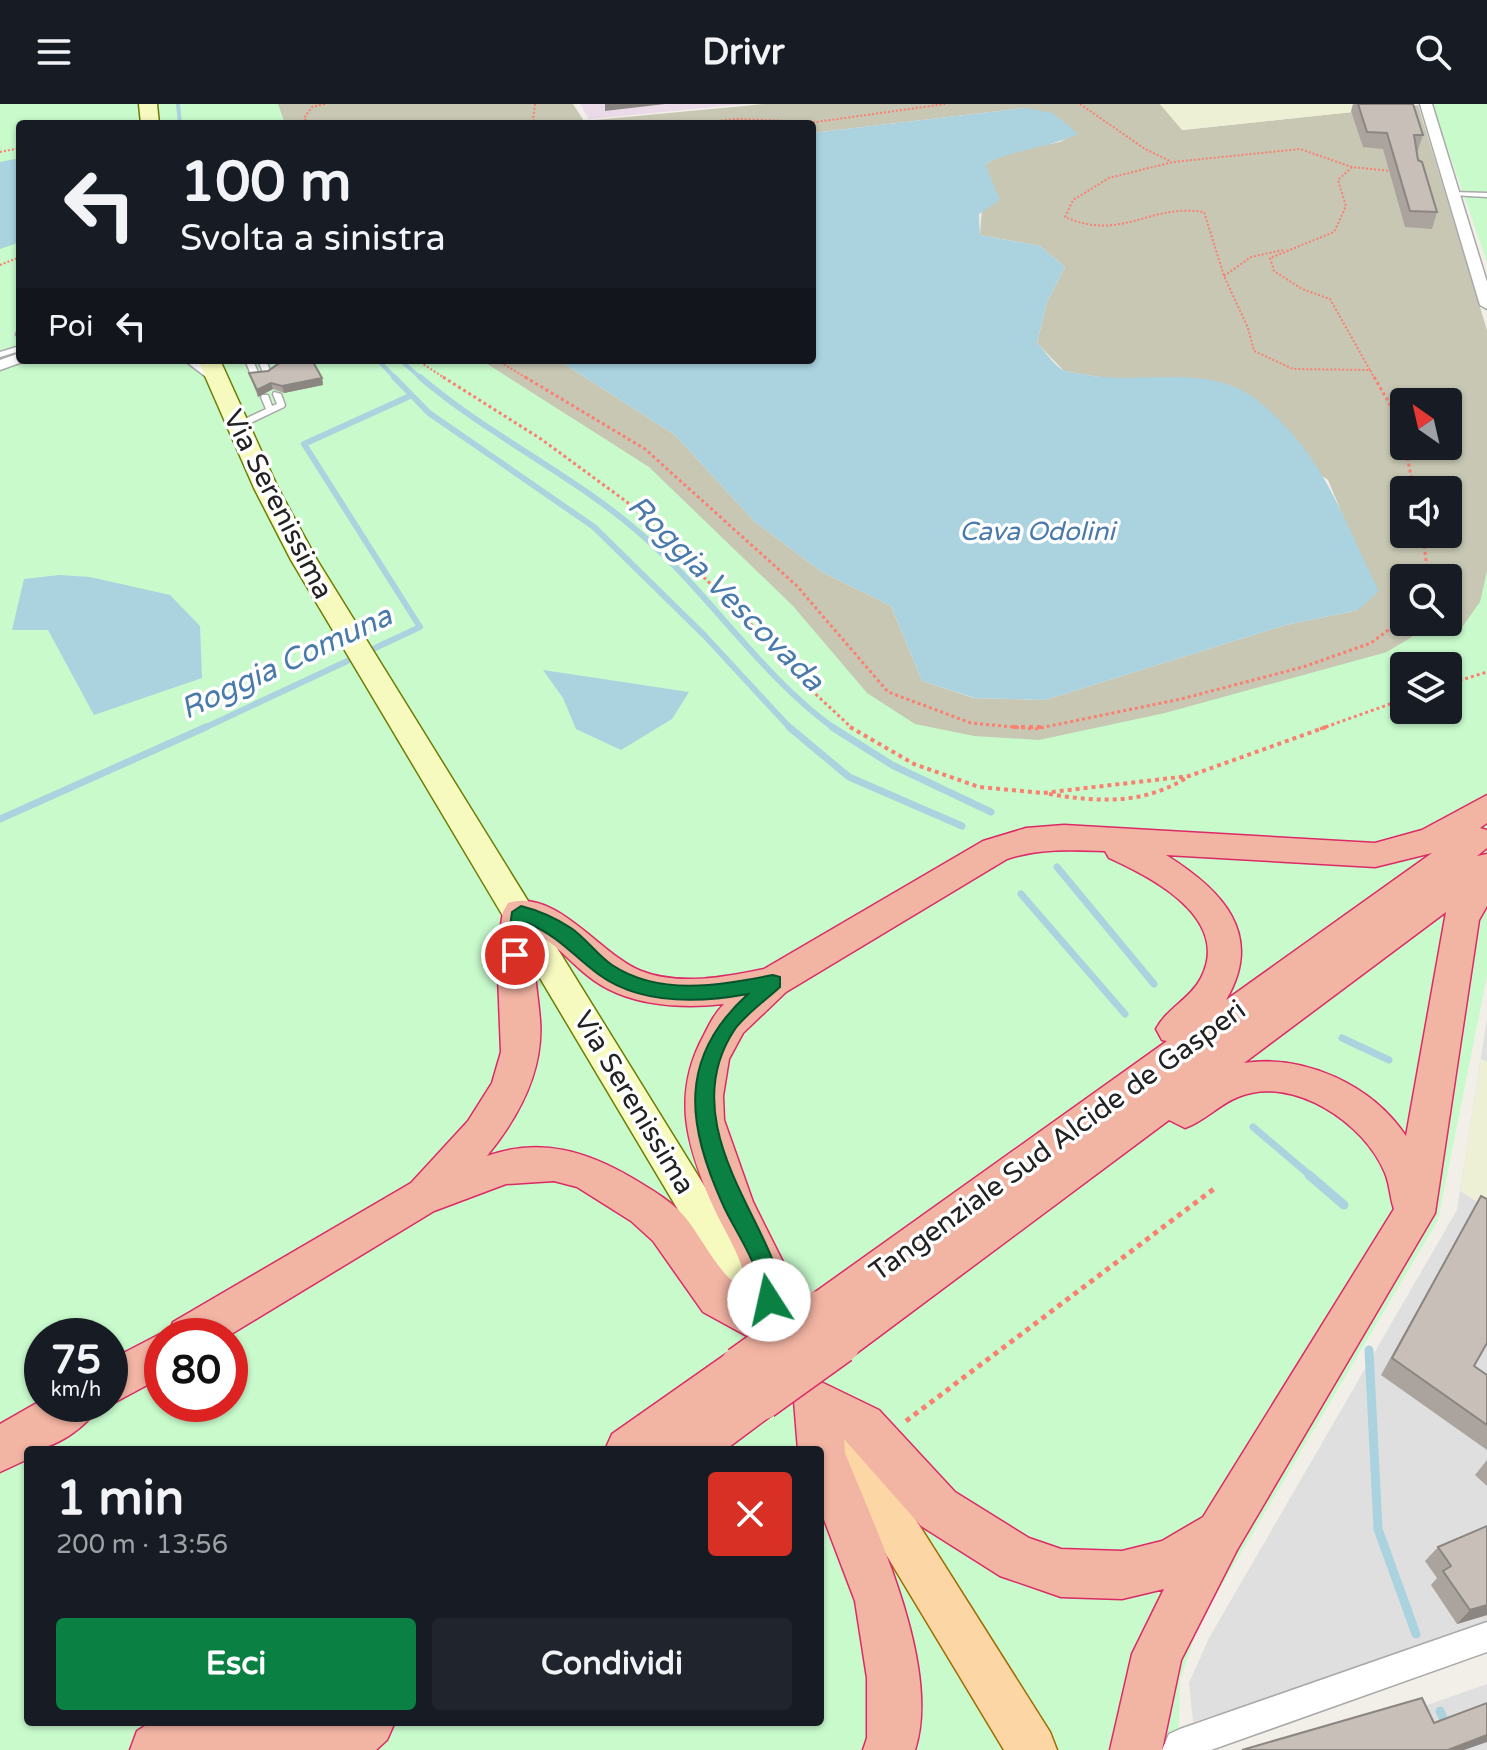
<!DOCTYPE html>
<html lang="it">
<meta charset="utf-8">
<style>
body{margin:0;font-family:"Varela Round",sans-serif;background:#20242c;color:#f1f3f6;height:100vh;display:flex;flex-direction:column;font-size:30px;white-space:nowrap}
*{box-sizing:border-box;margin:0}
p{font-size:26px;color:#9ea1a6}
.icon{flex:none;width:44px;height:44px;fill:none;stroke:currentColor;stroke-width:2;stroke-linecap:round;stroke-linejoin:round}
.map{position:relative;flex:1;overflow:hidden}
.sheet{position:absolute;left:24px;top:1342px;width:800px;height:280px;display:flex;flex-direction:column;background:#171b24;border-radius:8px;box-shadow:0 2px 6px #0004}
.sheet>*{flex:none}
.guide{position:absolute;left:16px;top:16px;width:800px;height:244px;border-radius:8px;box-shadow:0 2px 6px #0004;background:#171b24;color:#f1f3f6;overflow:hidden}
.needle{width:52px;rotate:326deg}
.buttons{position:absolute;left:1390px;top:284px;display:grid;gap:16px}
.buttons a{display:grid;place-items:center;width:72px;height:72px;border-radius:8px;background:#171b24;box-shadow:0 2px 6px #0004;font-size:40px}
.speed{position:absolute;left:24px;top:1214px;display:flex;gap:16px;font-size:40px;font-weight:700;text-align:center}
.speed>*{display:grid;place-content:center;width:104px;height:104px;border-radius:50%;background:#171b24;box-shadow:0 2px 6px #0004;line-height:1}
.speed small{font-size:20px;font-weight:400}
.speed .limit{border:12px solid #d22;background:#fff;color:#111}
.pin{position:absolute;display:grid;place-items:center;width:68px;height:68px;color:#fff;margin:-34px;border:4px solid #fff;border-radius:50%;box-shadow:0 2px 8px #0007}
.me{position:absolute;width:88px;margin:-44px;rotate:350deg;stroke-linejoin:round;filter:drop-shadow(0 0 6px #0008)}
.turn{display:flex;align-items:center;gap:28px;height:168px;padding:0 32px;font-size:36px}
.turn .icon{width:104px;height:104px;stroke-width:2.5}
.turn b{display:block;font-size:56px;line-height:68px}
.then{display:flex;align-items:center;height:76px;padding:0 32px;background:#0003;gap:16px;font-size:30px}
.round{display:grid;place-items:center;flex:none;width:84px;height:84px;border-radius:8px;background:#20242c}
.summary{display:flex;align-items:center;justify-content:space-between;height:136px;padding:0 32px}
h1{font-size:48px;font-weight:800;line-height:60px}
.cta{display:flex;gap:16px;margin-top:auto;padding:16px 32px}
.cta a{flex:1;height:92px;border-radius:8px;background:#0b8043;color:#fff;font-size:32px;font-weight:800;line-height:92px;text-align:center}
.cta a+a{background:#20242c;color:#f1f3f6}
header{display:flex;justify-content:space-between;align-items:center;height:104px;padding:0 32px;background:#171b24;font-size:36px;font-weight:800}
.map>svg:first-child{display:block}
</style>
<header><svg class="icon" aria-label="menu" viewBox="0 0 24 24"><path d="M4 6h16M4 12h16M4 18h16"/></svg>Drivr<svg class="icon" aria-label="search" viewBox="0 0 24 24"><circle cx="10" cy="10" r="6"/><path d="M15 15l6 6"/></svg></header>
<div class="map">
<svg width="1487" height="1646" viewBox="0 0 1487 1646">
<rect width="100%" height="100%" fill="#f2efe9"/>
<g fill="#e0dfdf">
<polygon points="1487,915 1487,1524 1193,1618 1189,1579 1209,1534 1457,1106"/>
<polygon points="1487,1580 1487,1646 1274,1646 1410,1607"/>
</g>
<polygon fill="#ebdbe8" points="580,0 748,0 589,15"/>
<path fill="#c7c7b4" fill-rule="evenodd" d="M275,0H573L584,17L764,0H1160L1183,26L1418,1L1487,226V484L1483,500L1465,523L1427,524L1379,553L1167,612L1039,639L974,635L913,622L864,590L470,256H558L675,331L754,417L822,468L891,502L922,577L974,594L1045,596L1286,521L1358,506L1351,431L1328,376L1174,273L1116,276L1064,267L1037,239L1047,198L1065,163L1040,142L980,131L985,60L1010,48L1060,38L1077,29L1025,4L812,29V20H280ZM1404,298H1448V342H1404ZM1404,386H1448V430H1404ZM1404,474H1448V518H1404Z"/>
<g fill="#eef0d5">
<polygon points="1160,0 1417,0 1418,1 1182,26"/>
<polygon points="1481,955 1487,958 1487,1104 1460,1087"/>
</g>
<g fill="#c8facc" fill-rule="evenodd">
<path d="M0,0H278L285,20H20V256H481L649,363L793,502L867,589L915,620L974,632L1039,636L1165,609L1387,548L1427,524L1462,523L1480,498L1487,467V872L1438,1116L1200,1518L1180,1576L1178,1646H0ZM1404,562H1448V606H1404ZM42,1232H110V1300H42ZM162,1232H230V1300H162ZM28,1346H820V1618H28Z"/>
<polygon points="1432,0 1487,0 1487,158"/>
</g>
<g fill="#aad3df">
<path d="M1025,4L1053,9L1078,30C1048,44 1015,45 985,60L1000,96L979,110L980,131L1040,142L1065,163L1047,198L1037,239C1045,247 1053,260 1063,266C1069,269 1080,269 1087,271C1140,281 1207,259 1254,294C1323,346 1342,414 1379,487L1358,506L1286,521L1045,596L975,594L922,577L891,502L822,468L754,417L675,331L558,256H812V29Z"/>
<polygon points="20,54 20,138 0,145 0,58"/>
<polygon points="59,471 90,473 170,491 200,522 202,574 94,611 48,526 12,526 24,475"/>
<polygon points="543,566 689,588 672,615 621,646 576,625 563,594"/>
</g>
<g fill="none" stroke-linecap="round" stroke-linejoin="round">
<g stroke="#aad3df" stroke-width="4">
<polyline points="178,0 180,20"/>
<polyline points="378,256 396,275"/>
<polyline points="400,256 422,275"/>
</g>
<g stroke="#aad3df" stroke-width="6">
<polyline points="394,273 429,309 594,423 705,532 791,625"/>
<path d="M420,273C489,332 574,371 642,431C711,491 761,572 835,625"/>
<polyline points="202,625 420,523 304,340 410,292"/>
</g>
<g stroke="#aad3df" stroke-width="7">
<polyline points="789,623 849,673 962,722"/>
<polyline points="832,623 892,661 991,708"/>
<polyline points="0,715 206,623"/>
<polyline points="1057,763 1154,880"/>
<polyline points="1021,790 1125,910"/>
<polyline points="1342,934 1389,956"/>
<polyline points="1253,1023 1312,1073"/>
</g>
<g stroke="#aad3df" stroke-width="9">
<polyline points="1309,1071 1344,1101"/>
<polyline points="1369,1246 1378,1425 1416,1530"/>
<polyline points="1440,1607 1447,1623"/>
</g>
<g stroke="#a9a9a9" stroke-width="3">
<g id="service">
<polygon points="1453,88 1487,89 1487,93 1451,91 1450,90"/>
<polygon points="17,228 20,228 20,233 16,231"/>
<polygon points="20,242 20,247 0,253 0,248"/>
<polygon points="245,256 253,256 259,271 258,273 252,273"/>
<polygon points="258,256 266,256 271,269 270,271 264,271"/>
<polygon points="274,288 281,290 285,301 284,303 240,324 234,324 234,320 266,305 261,293 262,291 268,291 272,302 277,300 273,290"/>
</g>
</g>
<g stroke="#a9a9a9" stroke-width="3">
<g id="minor">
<polygon points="1420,0 1432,0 1487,178 1487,205 1480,201"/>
<polygon points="20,249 20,256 25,257 0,266 0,256"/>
<polygon points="184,256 202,256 223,273 210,276"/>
<polygon points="1487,1518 1487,1548 1211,1646 1162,1646 1169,1630 1180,1625"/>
</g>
</g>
<g stroke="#707d05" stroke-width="3">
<g id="secondary">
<polygon points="139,0 157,0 159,20 141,20"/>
<polygon points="198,256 220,256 278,384 317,456 783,1209 789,1222 783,1235 769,1240 755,1235 291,456 254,384"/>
</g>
</g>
<g stroke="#a06b00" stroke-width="3">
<polygon id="primary" points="820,1282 835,1288 1050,1628 1057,1646 1004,1646 805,1316 798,1302 805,1288"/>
</g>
<g stroke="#dc2a67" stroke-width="3">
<g id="trunk">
<path d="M1487,691V719L1480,724L1487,726V744L1477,752L1487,750V802L1479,816L1435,1109L1237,1446L1181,1556L1162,1646H1110L1132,1550L1164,1485L1122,1495L1061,1493L1000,1472L921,1422L844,1335L845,1349C876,1426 942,1563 915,1646H863L867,1634V1574L855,1497L820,1405V1346H798L794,1297L801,1282L817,1276L879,1306L955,1388L1029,1434L1061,1445L1122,1447L1162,1437L1203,1413L1394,1105C1390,1094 1390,1081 1385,1069C1365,1019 1292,970 1238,993C1218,1001 1205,1017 1185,1024L1169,1016L854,1251L838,1257L822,1251L816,1237L819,1230L804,1224L797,1210L804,1196L1167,937L1162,936L1156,925C1167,904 1190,895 1201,874C1232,814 1151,773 1109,754L1105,747C1071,746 1040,744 1007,755L786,888L743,929L729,955L723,992L724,1016L753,1098L788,1168L793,1225L787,1239L771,1245L703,1208L653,1137L631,1117L577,1083L554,1077L506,1080L434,1107L228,1232H162V1273L110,1301L107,1300L110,1256L162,1229L168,1231L173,1218L411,1079L468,1017L492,979L501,948L497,846L503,808L508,799C557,784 600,851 641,867C679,882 726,873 764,865L983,737L1026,724L1064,721L1375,739L1422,726ZM1432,749L1226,896C1265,830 1222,786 1166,751L1375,763ZM1446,808L1406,1032C1372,981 1305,950 1244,959ZM535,829C557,840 570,858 588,872C625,902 679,905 724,900C715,909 710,919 704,931C671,991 687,1043 713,1102C726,1131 745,1156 747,1188C718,1172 705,1137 684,1112C670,1096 652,1086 634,1075C587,1047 540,1033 487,1052C518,1014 544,968 540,916C538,887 531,859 535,829Z"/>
<polygon points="742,1244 758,1250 764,1265 761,1272 776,1278 783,1293 776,1308 725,1346 605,1346 612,1330 726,1250"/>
<path d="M42,1296V1300H99C89,1323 53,1346 28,1346V1355L0,1368V1320Z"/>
<polygon points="151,1618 395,1618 387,1636 376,1646 130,1646 137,1627"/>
</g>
</g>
<g stroke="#fa8072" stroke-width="2" stroke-dasharray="2 2" stroke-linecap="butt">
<polyline points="535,0 533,16 539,20"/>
<polyline points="1080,0 1145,45 1170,57"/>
<polyline points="308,20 304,14 312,3 325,0"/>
<polyline points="693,20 736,15 816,18 945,0"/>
<polyline points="0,48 20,44"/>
<polyline points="1352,63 1338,76 1346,102 1334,128 1270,154 1274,167 1302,185 1330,195 1370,266"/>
<polyline points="0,161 20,153"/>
<polyline points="1224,172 1251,153 1283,146"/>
<polyline points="417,256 446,275"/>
<polyline points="497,256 528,275"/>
<path d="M1375,275L1370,266L1293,265L1254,247L1248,224L1224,172L1204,108C1149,99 1123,138 1065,113L1073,96L1109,74L1173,58L1300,45L1352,63L1391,67"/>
</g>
<g stroke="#fa8072" stroke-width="3" stroke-dasharray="3 3" stroke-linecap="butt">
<polyline points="443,273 541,335 631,401 750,519 794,570 853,625"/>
<polyline points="525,273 645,345 797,482 888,588 971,619 1034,625"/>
<polyline points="1374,273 1399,316 1404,337"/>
<polyline points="1405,342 1414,386"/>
<polyline points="1423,430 1428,474"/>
<polyline points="1448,580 1487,568"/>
<polyline points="1035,625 1181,595 1303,563 1371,539 1404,514"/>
<polyline points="1320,625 1404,595"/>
</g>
<g stroke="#fa8072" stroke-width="4" stroke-dasharray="4 4" stroke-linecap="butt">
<polyline points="850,623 914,660 979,683 1043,689 1189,672 1326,623"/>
<polyline points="1013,623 1045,623"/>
<path d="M1049,690C1098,698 1142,701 1186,674"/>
</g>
<polyline stroke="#fa8072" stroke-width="5" stroke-dasharray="5 5" stroke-linecap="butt" points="906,1317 1215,1084"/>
<use href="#service" fill="#fff" fill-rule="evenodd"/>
<use href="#minor" fill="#fff" fill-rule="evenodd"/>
<use href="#secondary" fill="#f7fabf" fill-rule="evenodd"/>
<use href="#primary" fill="#fcd6a4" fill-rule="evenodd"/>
<use href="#trunk" fill="#f2b4a3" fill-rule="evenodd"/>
<g stroke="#dc2a67" stroke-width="49" stroke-linecap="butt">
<g id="trunk-bridge">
<polyline points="742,1265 819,1210"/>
<polyline points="760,1293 838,1237"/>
</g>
</g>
<use href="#trunk-bridge" stroke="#f2b4a3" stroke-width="46"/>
</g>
<g fill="#aba49e">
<polygon points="1353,0 1413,0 1423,31 1418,46 1417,46 1418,56 1437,108 1432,125 1405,123 1383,45 1363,43 1351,7"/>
<polygon points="274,256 312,256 322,274 323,281 284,289 273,285 258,293 249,269 268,267 276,261"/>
<polygon points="1481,1092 1474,1262 1487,1271 1487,1346 1381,1271"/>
<polygon points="1487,1356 1487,1382 1475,1371"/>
<polygon points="1438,1443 1487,1511 1457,1520 1431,1481 1437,1474 1425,1457"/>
</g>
<g fill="#8b8681">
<polygon points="605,0 665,0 605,7"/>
<polygon points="322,274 323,281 284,289 282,282"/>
<polygon points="271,279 273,285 258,293 257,286"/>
<polygon points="1487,1501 1487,1511 1457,1520 1470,1506"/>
<polygon points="1487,1631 1487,1638 1464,1646 1447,1646"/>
</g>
<g fill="#c7bfb8" stroke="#8b8681" stroke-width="2">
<polygon points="1358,0 1413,0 1423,31 1414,31 1418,56 1422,58 1437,108 1410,107 1387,29 1367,28"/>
<polygon points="276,256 312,256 322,274 282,282 271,279 257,286 249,269 268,267 278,260"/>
<polygon points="1481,1092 1487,1095 1487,1239 1474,1262 1487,1271 1487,1321 1392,1254"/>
<polygon points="1487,1422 1487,1501 1470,1506 1443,1467 1451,1462 1438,1443"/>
<polygon points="1422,1594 1434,1619 1487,1599 1487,1631 1448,1646 1242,1646"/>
</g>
<path fill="#0b8043" stroke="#07532c" stroke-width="2" d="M521,802C537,806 557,815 571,824C586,834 597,851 612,861C661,893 720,881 773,871L780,873V883C766,896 746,910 735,925C663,1032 802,1148 777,1203L769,1206L761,1203C756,1192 760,1179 756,1167C749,1145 733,1123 723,1101C687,1021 677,954 748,890C699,899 640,901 598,870C570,849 562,835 528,819L522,856H509L506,851L512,808Z"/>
<g text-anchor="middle" stroke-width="7" stroke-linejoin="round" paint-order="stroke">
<g font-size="26" font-style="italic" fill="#4a7aab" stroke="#fff">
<text x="1037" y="436">Cava Odolini</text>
</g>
<g font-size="28" fill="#222" stroke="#fff">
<text transform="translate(279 400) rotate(63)" y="10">Via Serenissima</text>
<text transform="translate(635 998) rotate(59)" y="10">Via Serenissima</text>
<text transform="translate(1057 1036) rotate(-36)" y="10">Tangenziale Sud Alcide de Gasperi</text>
</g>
<g font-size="30" font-style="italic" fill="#4a7aab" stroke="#fff">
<text transform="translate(726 489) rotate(45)" y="10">Roggia Vescovada</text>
<text transform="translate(286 558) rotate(-25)" y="10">Roggia Comuna</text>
</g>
</g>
</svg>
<div class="buttons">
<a><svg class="needle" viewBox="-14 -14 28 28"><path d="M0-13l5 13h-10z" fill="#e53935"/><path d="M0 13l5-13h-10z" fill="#9ea1a6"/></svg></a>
<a><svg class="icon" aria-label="sound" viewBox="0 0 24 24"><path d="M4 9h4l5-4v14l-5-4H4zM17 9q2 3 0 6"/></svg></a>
<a><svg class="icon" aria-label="search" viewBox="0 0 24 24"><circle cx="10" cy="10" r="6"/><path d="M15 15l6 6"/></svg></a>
<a><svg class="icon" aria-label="layers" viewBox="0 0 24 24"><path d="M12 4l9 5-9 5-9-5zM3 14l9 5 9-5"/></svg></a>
</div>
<div class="speed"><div>75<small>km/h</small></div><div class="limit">80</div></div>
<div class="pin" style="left:515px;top:851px;background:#d93025"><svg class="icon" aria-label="arrive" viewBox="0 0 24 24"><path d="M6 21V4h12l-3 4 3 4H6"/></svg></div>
<svg class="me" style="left:769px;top:1196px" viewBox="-20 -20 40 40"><circle r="19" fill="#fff"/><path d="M0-13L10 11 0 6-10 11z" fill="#0b8043"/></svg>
<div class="guide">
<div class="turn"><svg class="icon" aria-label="left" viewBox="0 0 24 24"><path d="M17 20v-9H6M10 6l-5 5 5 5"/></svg><div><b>100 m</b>Svolta a sinistra</div></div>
<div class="then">Poi<svg class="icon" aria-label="left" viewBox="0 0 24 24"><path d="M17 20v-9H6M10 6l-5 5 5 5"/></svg></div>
</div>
<section class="sheet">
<div class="summary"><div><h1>1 min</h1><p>200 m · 13:56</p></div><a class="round" style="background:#d93025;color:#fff"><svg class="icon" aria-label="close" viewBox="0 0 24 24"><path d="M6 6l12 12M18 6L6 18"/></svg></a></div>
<div class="cta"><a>Esci</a><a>Condividi</a></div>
</section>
</div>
